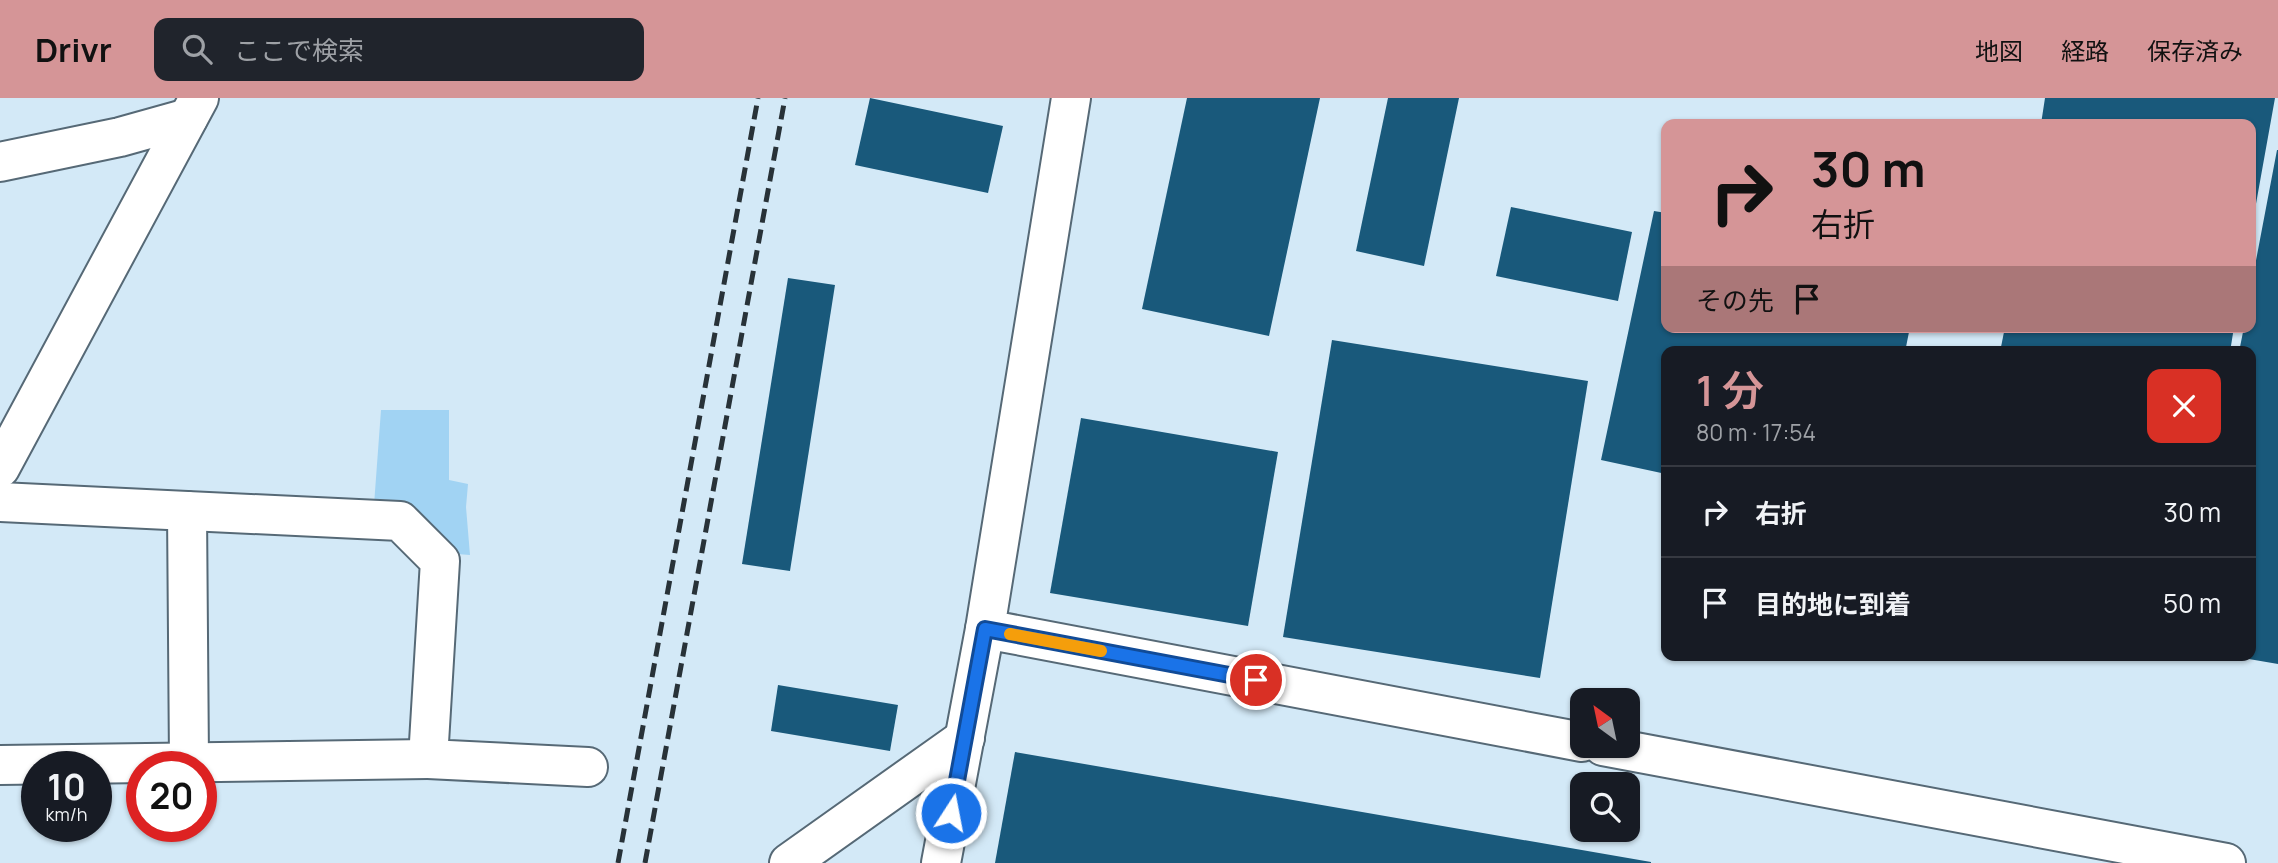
<!DOCTYPE html>
<html lang="ja">
<meta charset="utf-8">
<style>
body{margin:0;font-family:Manrope,"Noto Sans JP",sans-serif;background:#20242c;color:#f1f3f6;height:100vh;display:flex;flex-direction:column;font-size:26px;white-space:nowrap}
*{box-sizing:border-box;margin:0}
p{font-size:23px;color:#9ea1a6}
.icon{flex:none;width:38px;height:38px;fill:none;stroke:currentColor;stroke-width:2;stroke-linecap:round;stroke-linejoin:round}
.map{position:relative;flex:1;overflow:hidden}
.details{position:absolute;left:1661px;top:248px;width:595px;height:315px;display:flex;flex-direction:column;background:#171b24;border-radius:14px;box-shadow:0 2px 5px #0004}
.details>*{flex:none}
.top-card{position:absolute;left:1661px;top:21px;width:595px;height:214px;border-radius:14px;box-shadow:0 2px 5px #0004;background:#d59597;color:#111;overflow:hidden}
.needle{width:46px;rotate:327deg}
.controls{position:absolute;left:1570px;top:590px;display:grid;gap:14px}
.controls a{display:grid;place-items:center;width:70px;height:70px;border-radius:14px;background:#171b24;box-shadow:0 2px 5px #0004;font-size:35px}
.speed{position:absolute;left:21px;top:653px;display:flex;gap:14px;font-size:35px;font-weight:700;text-align:center}
.speed>*{display:grid;place-content:center;width:91px;height:91px;border-radius:50%;background:#171b24;box-shadow:0 2px 5px #0004;line-height:1}
.speed small{font-size:18px;font-weight:400}
.speed .limit{border:10px solid #d22;background:#fff;color:#111}
.pin{position:absolute;display:grid;place-items:center;width:60px;height:60px;color:#fff;margin:-30px;border:4px solid #fff;border-radius:50%;box-shadow:0 2px 7px #0007}
.me{position:absolute;width:77px;margin:-38px;rotate:11deg;stroke-linejoin:round;filter:drop-shadow(0 0 5px #0008)}
.turn{display:flex;align-items:center;gap:24px;height:147px;padding:0 35px;font-size:32px}
.turn .icon{width:91px;height:91px;stroke-width:2.5}
.turn b{display:block;font-size:49px;line-height:60px}
.then{display:flex;align-items:center;height:66px;padding:0 35px;background:#0003;gap:14px;font-size:26px}
.round{display:grid;place-items:center;flex:none;width:74px;height:74px;border-radius:14px;background:#20242c}
.overview{display:flex;align-items:center;justify-content:space-between;height:119px;padding:0 35px}
h1{font-size:42px;font-weight:600;line-height:52px;color:#d59597}
ul{padding:0;list-style:none}
li{display:flex;align-items:center;gap:21px;height:91px;padding:0 35px;border-top:2px solid #363941}
li div{flex:1}
li b{display:block;font-size:26px}
li em{font-style:normal}
header{display:flex;align-items:center;gap:42px;box-sizing:border-box;height:98px;padding:0 35px;background:#d59597;color:#111}
header strong{font-size:33px}
nav{display:flex;gap:38px;margin-inline-start:auto;font-size:24px}
.search{width:490px;height:63px;background:#20242c;display:flex;align-items:center;gap:18px;box-sizing:border-box;padding:0 24px;border-radius:14px;color:#9ea1a6;font-size:26px}
.map>svg:first-child{display:block}
</style>
<header>
<strong>Drivr</strong>
<div class="search"><svg class="icon" aria-label="search" viewBox="0 0 24 24"><circle cx="10" cy="10" r="6"/><path d="M15 15l6 6"/></svg>ここで検索</div>
<nav><a>地図</a><a>経路</a><a>保存済み</a></nav>
</header>
<div class="map">
<svg width="2278" height="765" viewBox="0 0 2278 765">
<rect width="100%" height="100%" fill="#d3e9f7"/>
<polygon fill="#a1d3f3" points="381,312 449,312 449,382 468,386 466,409 470,457 419,453 374,407"/>
<g fill="#19597b">
<polygon points="870,0 1003,28 988,95 855,67"/>
<polygon points="1187,0 1320,0 1269,238 1142,211"/>
<polygon points="1388,0 1459,0 1424,168 1356,153"/>
<polygon points="2045,0 2275,0 2252,128 2250,26 2041,26"/>
<polygon points="2277,52 2278,52 2278,566 2243,560 2250,558 2250,254 2239,254 2244,229 2250,229 2250,194"/>
<polygon points="1511,109 1632,134 1618,203 1496,178"/>
<polygon points="1654,113 1666,115 1666,229 1910,229 1905,254 1666,254 1666,376 1601,362"/>
<polygon points="788,180 835,187 790,473 742,466"/>
<polygon points="2005,229 2234,229 2230,254 2000,254"/>
<polygon points="1332,242 1588,283 1540,580 1283,539"/>
<polygon points="1081,320 1278,354 1248,528 1050,495"/>
<polygon points="778,587 898,607 890,653 771,633"/>
<polygon points="1015,654 1651,764 1651,765 995,765"/>
</g>
<g fill="none" stroke-linecap="round" stroke-linejoin="round">
<g stroke="#566976" stroke-width="42">
<g id="minor">
<polyline points="1071,0 985,531 1582,644"/>
<polyline points="0,64 120,39 188,20"/>
<polyline points="0,370 199,0"/>
<polyline points="0,404 400,423 440,463 428,661 588,669"/>
<polyline points="187,413 189,664"/>
<polyline points="1603,648 2226,765"/>
<polyline points="0,667 428,661"/>
<polyline points="789,765 965,640"/>
<polyline points="941,765 985,531"/>
</g>
</g>
<use href="#minor" stroke="#fff" stroke-width="38"/>
<g stroke="#283238" stroke-width="5" stroke-dasharray="14 7" stroke-linecap="butt">
<polyline points="618,765 758,0"/>
<polyline points="645,765 785,0"/>
</g>
</g>
<g fill="none" stroke-linecap="round" stroke-linejoin="round">
<g stroke="#114b97" stroke-width="18">
<polyline id="route" points="951,715 985,531 1256,582"/>
</g>
<use href="#route" stroke="#1a73e8" stroke-width="12"/>
<polyline stroke="#f59e0b" stroke-width="12" points="1010,536 1101,553"/>
</g>
</svg>
<div class="controls">
<a><svg class="needle" viewBox="-14 -14 28 28"><path d="M0-13l5 13h-10z" fill="#e53935"/><path d="M0 13l5-13h-10z" fill="#9ea1a6"/></svg></a>
<a><svg class="icon" aria-label="search" viewBox="0 0 24 24"><circle cx="10" cy="10" r="6"/><path d="M15 15l6 6"/></svg></a>
</div>
<div class="speed"><div>10<small>km/h</small></div><div class="limit">20</div></div>
<div class="pin" style="left:1256px;top:582px;background:#d93025"><svg class="icon" aria-label="arrive" viewBox="0 0 24 24"><path d="M6 21V4h12l-3 4 3 4H6"/></svg></div>
<svg class="me" style="left:951px;top:715px" viewBox="-20 -20 40 40"><circle r="17" fill="#1a73e8" stroke="#fff" stroke-width="3"/><path d="M0-11L8 9 0 5-8 9z" fill="#fff"/></svg>
<div class="top-card">
<div class="turn"><svg class="icon" aria-label="right" viewBox="0 0 24 24"><path d="M7 20v-9h11M14 6l5 5-5 5"/></svg><div><b>30 m</b>右折</div></div>
<div class="then">その先<svg class="icon" aria-label="arrive" viewBox="0 0 24 24"><path d="M6 21V4h12l-3 4 3 4H6"/></svg></div>
</div>
<section class="details">
<div class="overview"><div><h1>1 分</h1><p>80 m · 17:54</p></div><a class="round" style="background:#d93025;color:#fff"><svg class="icon" aria-label="close" viewBox="0 0 24 24"><path d="M6 6l12 12M18 6L6 18"/></svg></a></div>
<ul>
<li><svg class="icon" aria-label="right" viewBox="0 0 24 24"><path d="M7 20v-9h11M14 6l5 5-5 5"/></svg><div><b>右折</b></div><em>30 m</em></li>
<li><svg class="icon" aria-label="arrive" viewBox="0 0 24 24"><path d="M6 21V4h12l-3 4 3 4H6"/></svg><div><b>目的地に到着</b></div><em>50 m</em></li>
</ul>
</section>
</div>
